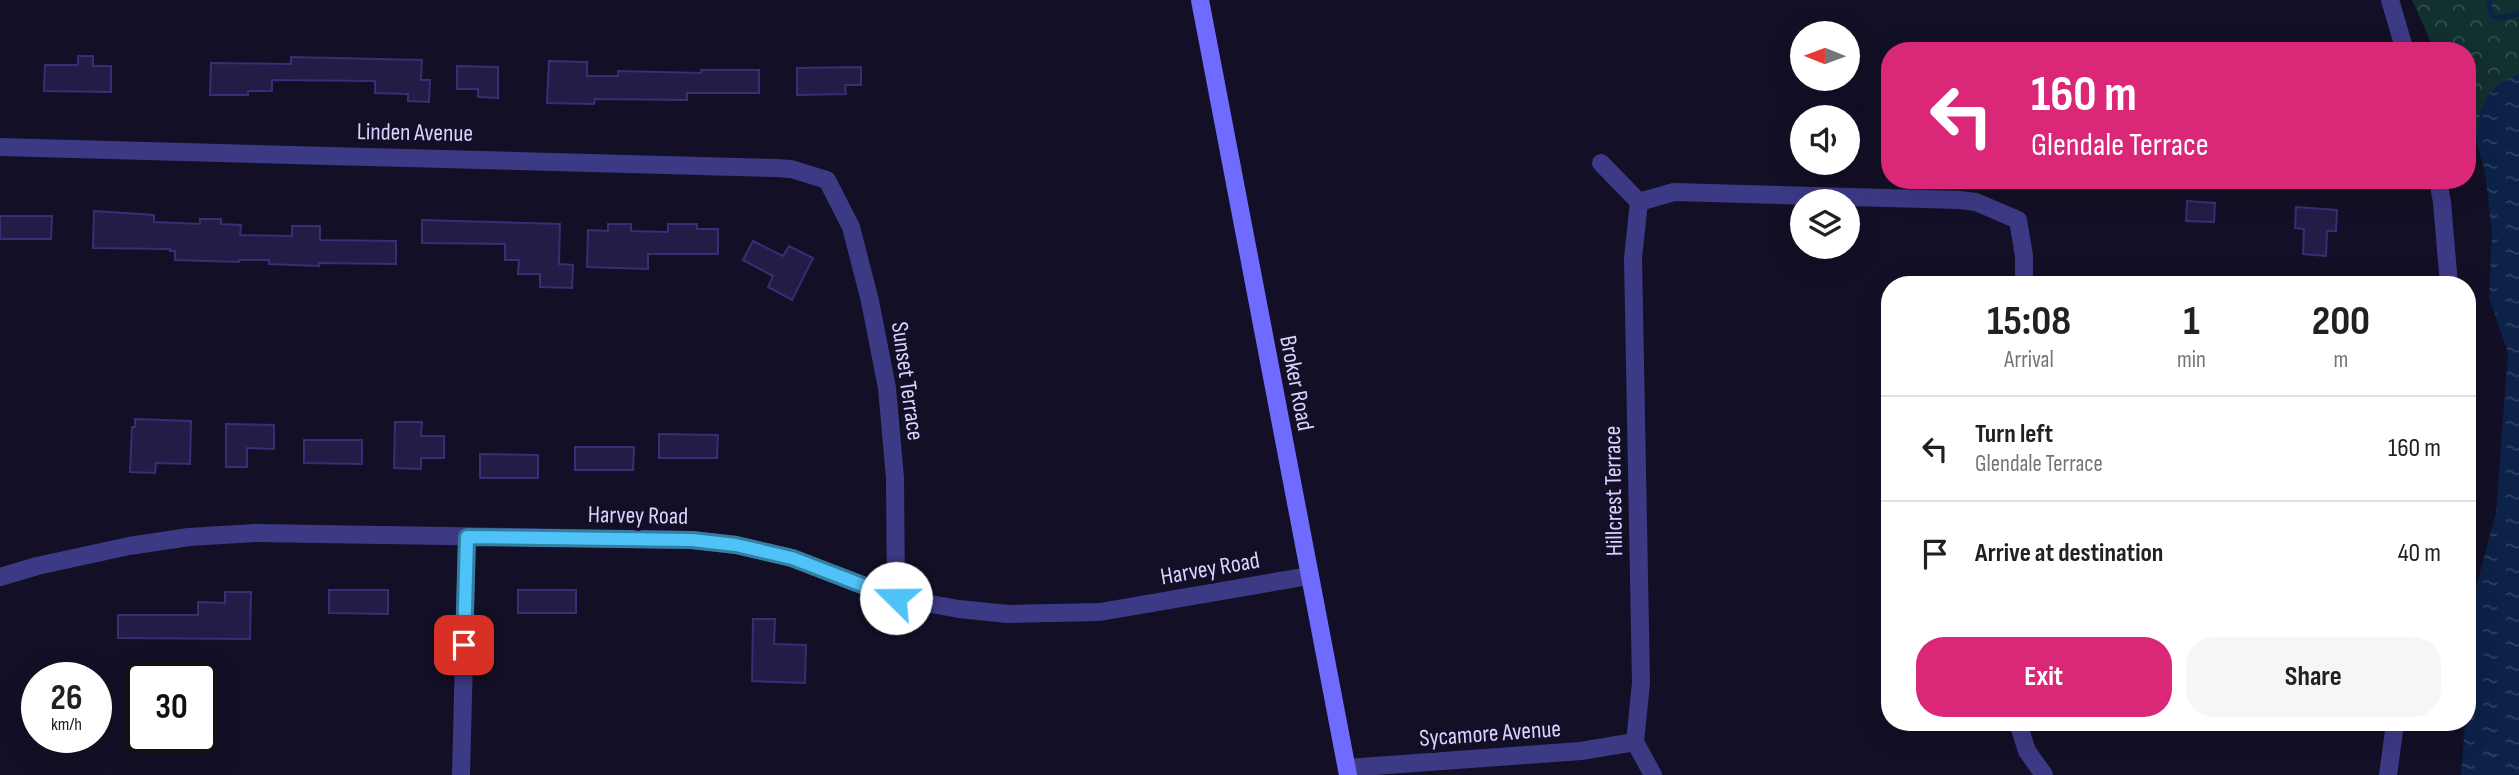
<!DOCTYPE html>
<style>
body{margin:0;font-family:"Sofia Sans Condensed",sans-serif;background:#f6f6f6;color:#202124;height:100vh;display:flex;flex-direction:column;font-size:26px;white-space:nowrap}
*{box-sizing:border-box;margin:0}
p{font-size:23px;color:#757577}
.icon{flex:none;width:38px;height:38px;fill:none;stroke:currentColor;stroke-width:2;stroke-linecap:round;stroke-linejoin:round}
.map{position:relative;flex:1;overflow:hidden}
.details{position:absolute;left:1881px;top:276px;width:595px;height:455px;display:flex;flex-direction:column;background:#fff;border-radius:28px;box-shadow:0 7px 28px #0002}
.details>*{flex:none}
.hud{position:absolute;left:1881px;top:42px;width:595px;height:147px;border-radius:28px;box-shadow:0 7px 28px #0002;background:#db2777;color:#fff;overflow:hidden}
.needle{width:46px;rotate:271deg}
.tools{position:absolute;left:1790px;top:21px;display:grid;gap:14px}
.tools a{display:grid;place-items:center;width:70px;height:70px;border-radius:50%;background:#fff;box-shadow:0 7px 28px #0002;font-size:35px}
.speed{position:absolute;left:21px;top:662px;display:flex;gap:14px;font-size:35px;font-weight:700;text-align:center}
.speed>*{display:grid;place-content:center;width:91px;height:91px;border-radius:50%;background:#fff;box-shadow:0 7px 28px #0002;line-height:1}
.speed small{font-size:18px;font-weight:400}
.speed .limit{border:4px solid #111;border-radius:10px;background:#fff;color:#111}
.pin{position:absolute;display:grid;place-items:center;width:60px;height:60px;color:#fff;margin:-30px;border-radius:14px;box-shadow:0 4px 10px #0006}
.me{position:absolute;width:77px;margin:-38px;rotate:292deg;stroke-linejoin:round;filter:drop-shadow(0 0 5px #0008)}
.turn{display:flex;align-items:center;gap:24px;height:147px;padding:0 35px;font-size:32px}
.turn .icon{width:91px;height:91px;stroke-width:2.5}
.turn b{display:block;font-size:49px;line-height:60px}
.eta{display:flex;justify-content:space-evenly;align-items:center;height:119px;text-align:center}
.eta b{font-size:42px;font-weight:700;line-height:49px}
.action{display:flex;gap:14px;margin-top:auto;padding:14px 35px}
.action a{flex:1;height:80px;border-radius:28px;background:#db2777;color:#fff;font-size:28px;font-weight:700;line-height:80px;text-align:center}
.action a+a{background:#f6f6f6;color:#202124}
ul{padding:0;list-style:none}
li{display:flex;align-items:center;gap:21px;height:105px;padding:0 35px;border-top:2px solid #e0e0e0}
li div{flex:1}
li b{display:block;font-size:26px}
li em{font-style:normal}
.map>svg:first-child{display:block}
</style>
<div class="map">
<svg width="2519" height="775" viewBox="0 0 2519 775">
<defs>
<pattern id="forest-crowns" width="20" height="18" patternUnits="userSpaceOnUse" patternTransform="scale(1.75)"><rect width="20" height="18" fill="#12302f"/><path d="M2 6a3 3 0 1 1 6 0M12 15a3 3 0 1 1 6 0" fill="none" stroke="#344d4e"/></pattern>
<pattern id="water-ripples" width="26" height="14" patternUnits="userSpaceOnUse" patternTransform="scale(1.75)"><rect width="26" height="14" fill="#0c2248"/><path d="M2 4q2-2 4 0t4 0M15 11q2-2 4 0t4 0" fill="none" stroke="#2f4163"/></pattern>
</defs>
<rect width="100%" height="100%" fill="#130f26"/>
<polygon fill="url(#forest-crowns)" points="2412,0 2519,0 2519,233 2468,121 2468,51 2435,51"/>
<polygon fill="url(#water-ripples)" points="2519,74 2519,775 2461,775 2465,723 2468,723 2468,692 2476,587 2496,513 2508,352 2489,298 2492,232 2485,172 2476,140 2480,113 2489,93 2504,81"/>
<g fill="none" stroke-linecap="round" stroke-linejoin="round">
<polyline stroke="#0c2248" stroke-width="5" points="2491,0 2489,6 2492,16 2502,18 2519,14"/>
</g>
<g fill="#241b47" stroke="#3b2d73" stroke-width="2">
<polygon points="78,56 93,56 93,66 111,66 111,92 44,91 45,65 78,65"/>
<polygon points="291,57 422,60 421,80 430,80 429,102 408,101 408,94 375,93 375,81 272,80 272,91 248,91 248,95 210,95 211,63 291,64"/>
<polygon points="549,61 587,62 587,76 618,76 618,71 701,73 701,70 759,70 759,93 687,93 687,100 595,99 594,104 547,103"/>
<polygon points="457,66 498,67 498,98 478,97 478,89 457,89"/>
<polygon points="861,67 861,85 845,85 846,94 797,95 797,68"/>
<polygon points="2187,201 2215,203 2214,222 2186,221"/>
<polygon points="2296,207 2337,210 2336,231 2327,231 2326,256 2303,254 2304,229 2295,228"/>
<polygon points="94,211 154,215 154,222 200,224 200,219 221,219 221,224 241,225 240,235 292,236 292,226 320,226 320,240 396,241 396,264 319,263 319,266 269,264 269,260 239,260 239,262 175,260 175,251 170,251 170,249 93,248"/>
<polygon points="0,216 52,216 51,239 0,239"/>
<polygon points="422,220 560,224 559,264 573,265 572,288 540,287 540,274 518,274 519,260 505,260 505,244 422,243"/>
<polygon points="608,224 631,224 631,231 668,232 668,224 697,224 697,229 718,229 718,254 648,254 648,269 587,267 588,230 608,231"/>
<polygon points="753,241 783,256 789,246 813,258 792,300 768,287 773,276 743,260"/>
<polygon points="135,419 191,421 190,464 156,463 155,473 130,472 132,427 135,427"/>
<polygon points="395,422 422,422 421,436 444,436 444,458 421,458 421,469 394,468"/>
<polygon points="226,424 274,425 274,449 247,448 247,467 226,467"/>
<polygon points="659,434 718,435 717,458 659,458"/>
<polygon points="304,440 362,440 362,464 304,463"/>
<polygon points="575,447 634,447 633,470 575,470"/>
<polygon points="480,454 538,455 538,478 480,478"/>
<polygon points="329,590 388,590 388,614 329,613"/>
<rect x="518" y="590" width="58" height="23"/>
<polygon points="225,592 251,592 250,639 118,638 118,615 198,615 198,602 225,603"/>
<polygon points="753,619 775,619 774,644 806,645 805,683 752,681"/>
</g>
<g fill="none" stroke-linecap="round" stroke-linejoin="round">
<g stroke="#3d3a85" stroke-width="18">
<polyline points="2390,0 2405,51"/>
<polyline points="0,147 775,168 791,169 827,180 851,227 870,301 887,388 895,478 896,598"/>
<polyline points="1601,163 1639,202"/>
<polyline points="2438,180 2442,202 2449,285"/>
<polyline points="1639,202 1633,258 1641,683 1635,742 1653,775"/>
<polyline points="1639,202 1674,192 1960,200 1976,202 2018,220 2024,256 2024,285"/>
<polyline points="0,577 37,566 129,546 189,537 255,533 692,540 736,545 792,558 896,598 959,609 1008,614 1100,612 1309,576"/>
<polyline points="2018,723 2027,751 2044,775"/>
<polyline points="1347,768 1581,751 1635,742"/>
<polyline points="461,775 467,537"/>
<polyline points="2388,775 2395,723"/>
</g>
<polyline stroke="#6f6bff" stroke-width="18" points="1200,0 1348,775"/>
</g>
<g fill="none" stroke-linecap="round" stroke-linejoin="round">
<g stroke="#337fa1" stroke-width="18">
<polyline id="route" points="464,645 467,537 692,540 736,545 792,558 896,598"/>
</g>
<use href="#route" stroke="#4fc3f7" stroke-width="12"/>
</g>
<g text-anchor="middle" stroke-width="7" stroke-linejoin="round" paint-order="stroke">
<g font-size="24" fill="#d9d4ff" stroke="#130f26">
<text transform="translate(415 132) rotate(1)" y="8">Linden Avenue</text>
<text transform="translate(908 381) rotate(82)" y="8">Sunset Terrace</text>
<text transform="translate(1297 383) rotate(79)" y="8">Broker Road</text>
<text transform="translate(1613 491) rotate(-91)" y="8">Hillcrest Terrace</text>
<text transform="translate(638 515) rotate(1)" y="8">Harvey Road</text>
<text transform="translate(1210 568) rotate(-10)" y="8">Harvey Road</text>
<text transform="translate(1490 733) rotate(-4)" y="8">Sycamore Avenue</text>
</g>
</g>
</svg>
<div class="tools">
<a><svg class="needle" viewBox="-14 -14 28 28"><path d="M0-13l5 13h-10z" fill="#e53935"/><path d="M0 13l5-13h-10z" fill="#757577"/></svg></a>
<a><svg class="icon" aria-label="sound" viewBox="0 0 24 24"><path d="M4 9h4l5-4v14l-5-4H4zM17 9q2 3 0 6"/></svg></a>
<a><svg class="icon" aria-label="layers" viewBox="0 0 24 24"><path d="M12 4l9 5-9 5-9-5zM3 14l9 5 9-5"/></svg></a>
</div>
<div class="speed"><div>26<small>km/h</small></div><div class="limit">30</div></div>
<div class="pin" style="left:464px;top:645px;background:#d93025"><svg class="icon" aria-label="arrive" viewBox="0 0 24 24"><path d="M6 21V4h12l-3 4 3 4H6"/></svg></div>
<svg class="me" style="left:896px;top:598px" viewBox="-20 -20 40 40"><circle r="19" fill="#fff"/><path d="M0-13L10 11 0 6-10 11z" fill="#4fc3f7"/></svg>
<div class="hud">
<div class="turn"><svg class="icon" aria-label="left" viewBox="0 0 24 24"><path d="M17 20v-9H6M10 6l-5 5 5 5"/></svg><div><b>160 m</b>Glendale Terrace</div></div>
</div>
<section class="details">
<div class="eta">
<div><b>15:08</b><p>Arrival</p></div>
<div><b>1</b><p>min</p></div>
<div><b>200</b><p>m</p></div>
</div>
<ul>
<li><svg class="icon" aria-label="left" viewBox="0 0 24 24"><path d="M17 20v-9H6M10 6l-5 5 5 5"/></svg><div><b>Turn left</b><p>Glendale Terrace</p></div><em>160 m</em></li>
<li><svg class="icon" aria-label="arrive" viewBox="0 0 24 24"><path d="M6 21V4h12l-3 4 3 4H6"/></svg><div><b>Arrive at destination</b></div><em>40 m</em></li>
</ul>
<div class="action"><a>Exit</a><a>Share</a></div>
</section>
</div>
